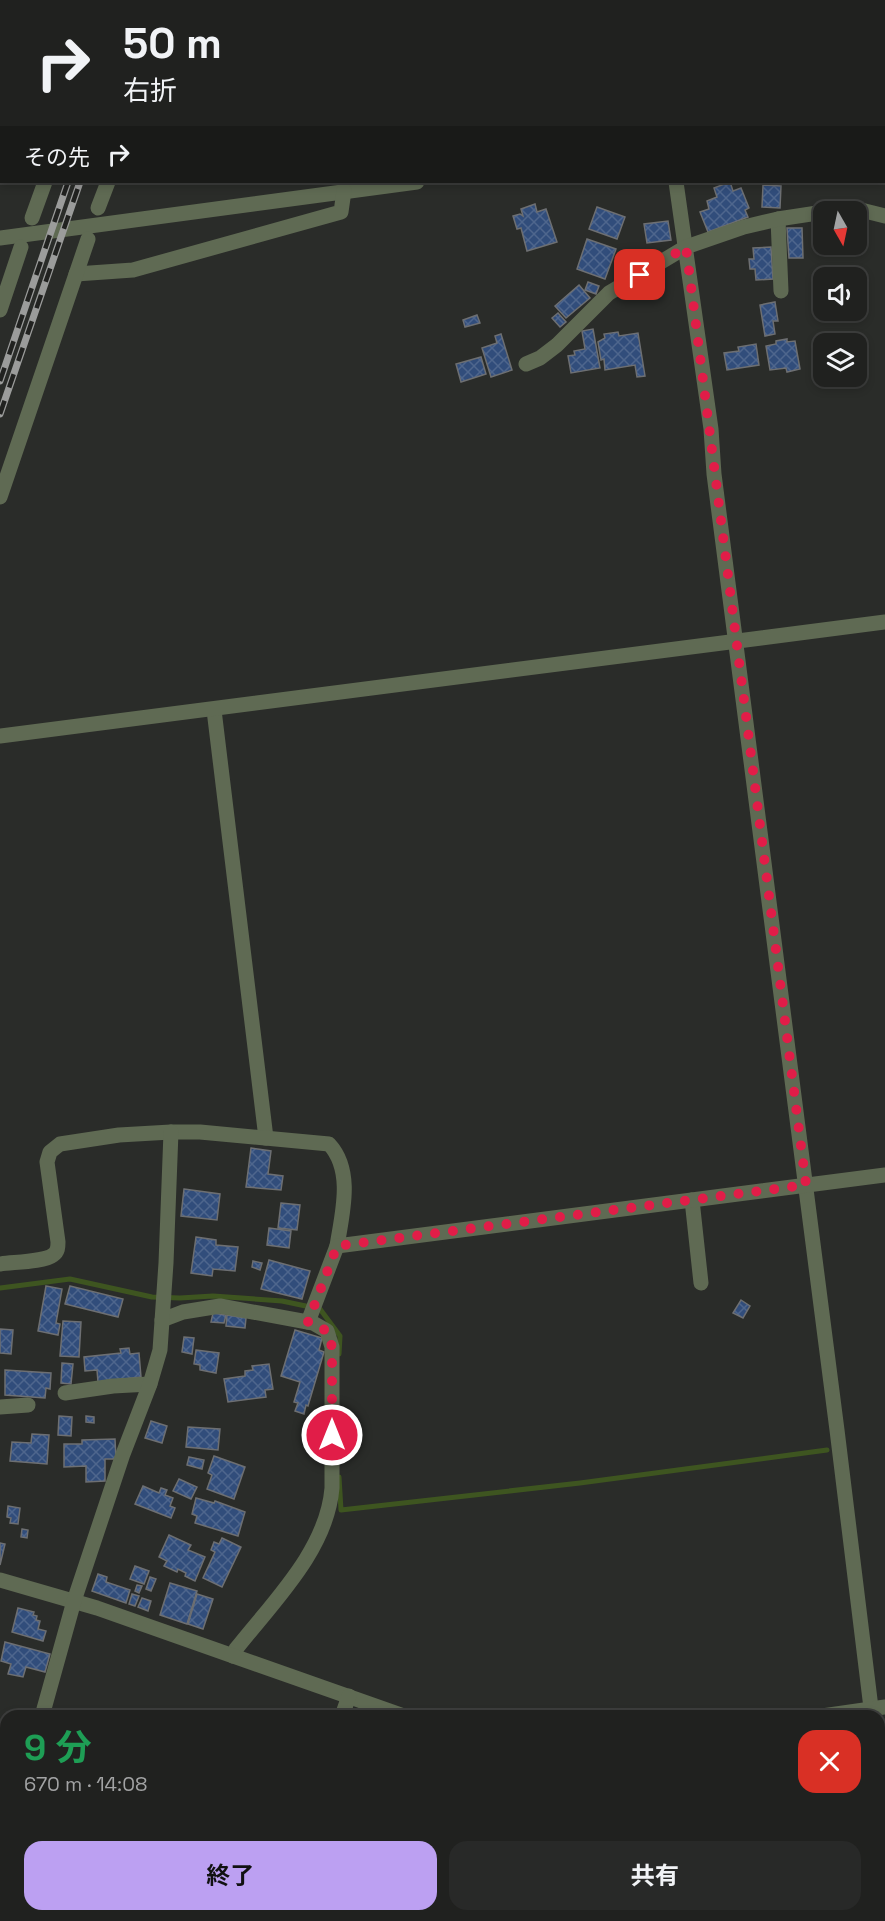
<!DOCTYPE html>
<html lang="ja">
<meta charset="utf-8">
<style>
body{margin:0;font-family:"Space Grotesk","Noto Sans JP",sans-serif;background:#282928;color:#f1f3f6;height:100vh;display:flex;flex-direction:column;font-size:22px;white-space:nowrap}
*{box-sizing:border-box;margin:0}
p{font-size:20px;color:#a2a3a4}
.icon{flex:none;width:33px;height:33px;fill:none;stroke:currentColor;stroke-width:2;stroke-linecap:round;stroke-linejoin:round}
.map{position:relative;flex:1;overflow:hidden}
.sheet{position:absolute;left:0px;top:1710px;width:885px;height:212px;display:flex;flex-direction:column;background:#20211f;border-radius:18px 18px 0 0;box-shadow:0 3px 9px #0003,0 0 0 2px #3d3e3d}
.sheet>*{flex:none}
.hud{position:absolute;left:0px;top:0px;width:885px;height:183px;box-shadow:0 3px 9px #0003,0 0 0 2px #3d3e3d;background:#20211f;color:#f1f3f6;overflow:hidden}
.needle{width:39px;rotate:171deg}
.tools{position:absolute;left:813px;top:201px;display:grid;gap:12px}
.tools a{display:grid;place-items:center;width:54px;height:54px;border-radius:12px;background:#20211f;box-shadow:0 3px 9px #0003,0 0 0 2px #3d3e3d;font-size:30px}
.pin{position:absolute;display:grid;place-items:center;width:51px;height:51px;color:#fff;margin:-26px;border-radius:12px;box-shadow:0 3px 9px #0006}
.me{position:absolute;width:66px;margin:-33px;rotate:0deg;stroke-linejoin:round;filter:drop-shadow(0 0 4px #0008)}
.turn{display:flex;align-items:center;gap:21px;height:126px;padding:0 24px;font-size:27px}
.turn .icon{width:78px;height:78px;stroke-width:2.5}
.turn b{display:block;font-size:42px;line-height:51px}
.then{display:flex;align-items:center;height:57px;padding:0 24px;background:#0003;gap:12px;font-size:22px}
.round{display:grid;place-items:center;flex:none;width:63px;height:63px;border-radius:18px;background:#282928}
.head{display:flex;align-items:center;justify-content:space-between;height:102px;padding:0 24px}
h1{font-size:36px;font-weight:700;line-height:45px;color:#1e9e55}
.action{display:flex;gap:12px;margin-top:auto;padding:12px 24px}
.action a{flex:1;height:69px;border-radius:18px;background:#bca0f2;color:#111;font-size:24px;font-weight:700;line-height:69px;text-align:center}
.action a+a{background:#282928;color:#f1f3f6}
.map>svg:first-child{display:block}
</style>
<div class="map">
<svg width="885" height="1921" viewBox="0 0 885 1921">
<defs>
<pattern id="building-cross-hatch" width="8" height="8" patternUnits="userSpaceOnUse" patternTransform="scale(1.5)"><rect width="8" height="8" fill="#314d7b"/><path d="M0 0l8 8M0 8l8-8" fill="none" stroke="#4e668d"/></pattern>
</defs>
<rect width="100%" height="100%" fill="#2a2c29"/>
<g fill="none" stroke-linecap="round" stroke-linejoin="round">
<g stroke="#3e5520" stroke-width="5">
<polyline points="0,1288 70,1279 152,1297 180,1298 213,1296 282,1301 320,1309 340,1336 339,1354"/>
<polyline points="339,1477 341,1510 580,1483 827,1450"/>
</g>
</g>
<g fill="url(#building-cross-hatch)" stroke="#6d6f72" stroke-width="1.5">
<polygon points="730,182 733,191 741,188 749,208 745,210 748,217 708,232 700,212 709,209 707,201 717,197 714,188"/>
<polygon points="763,185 781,186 780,208 762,207"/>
<polygon points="535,204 537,212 546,209 557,242 527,251 521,228 517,229 513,216 520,214 523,216 521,209"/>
<polygon points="597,207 625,217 617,239 589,229"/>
<polygon points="668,221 671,240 647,243 644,224"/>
<polygon points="787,228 802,228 803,258 789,258"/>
<polygon points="587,239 616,249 605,279 577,269"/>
<polygon points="771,247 773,279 756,280 755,269 750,269 749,259 754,259 753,248"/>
<polygon points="588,282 599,286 596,294 585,290"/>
<polygon points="579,285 590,298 566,318 555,306"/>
<polygon points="775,302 778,321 773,321 775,334 765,336 760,305"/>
<polygon points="558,313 566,322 560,327 552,318"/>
<polygon points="477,315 480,323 465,327 463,320"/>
<polygon points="593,329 600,368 571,373 568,356 575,355 574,351 585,349 582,331"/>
<polygon points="618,332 619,336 638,333 645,376 637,377 635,365 605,370 604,359 601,360 598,342 605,338 604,334"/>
<polygon points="501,334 512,370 491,377 482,348 497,343 495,336"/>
<polygon points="787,339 787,342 795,341 800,369 787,372 786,368 770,370 766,346 776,344 776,341"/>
<polygon points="756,344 759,365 727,370 724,353 739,351 738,347"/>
<polygon points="481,357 486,374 461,382 456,364"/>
<polygon points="251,1148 271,1151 268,1174 283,1176 281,1190 246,1187"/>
<polygon points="184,1189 220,1194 217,1220 181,1216"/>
<polygon points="281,1203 300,1205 297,1230 278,1228"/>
<polygon points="269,1228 291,1231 289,1248 267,1245"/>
<polygon points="196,1237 216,1240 216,1245 238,1247 235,1271 213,1269 212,1276 191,1273"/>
<polygon points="269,1260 310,1271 302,1299 261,1289"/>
<polygon points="253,1261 262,1263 260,1270 252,1267"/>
<polygon points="46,1286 62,1289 56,1323 60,1324 58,1335 38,1331"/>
<polygon points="70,1286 123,1299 118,1317 65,1304"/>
<polygon points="741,1300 750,1306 743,1318 733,1313"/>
<polygon points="213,1313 226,1315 224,1323 211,1322"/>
<polygon points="227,1315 246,1318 245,1328 226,1326"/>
<polygon points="63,1321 81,1322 79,1357 60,1356"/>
<polygon points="0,1329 13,1330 11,1354 0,1353"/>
<polygon points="295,1330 322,1338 319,1350 324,1352 308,1406 306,1405 304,1414 295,1411 298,1403 294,1402 300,1382 281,1376"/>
<polygon points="184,1337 194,1338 192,1354 182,1352"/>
<polygon points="129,1348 130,1354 139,1353 141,1377 98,1382 97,1370 85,1371 84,1357 121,1353 120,1349"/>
<polygon points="196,1350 219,1353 216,1373 200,1370 200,1365 194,1364"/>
<polygon points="62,1363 73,1364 71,1384 61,1383"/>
<polygon points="269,1364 273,1389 265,1390 266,1397 228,1402 224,1379 245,1376 245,1371 253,1370 252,1366"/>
<polygon points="5,1370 51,1373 50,1389 46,1388 45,1398 5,1395"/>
<polygon points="59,1416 72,1417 71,1436 58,1435"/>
<polygon points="86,1416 94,1417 94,1423 86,1422"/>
<polygon points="151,1421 167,1426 162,1443 145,1438"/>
<polygon points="188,1427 220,1429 218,1450 186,1447"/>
<polygon points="32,1434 49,1435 47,1464 10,1461 12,1442 31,1443"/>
<polygon points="115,1439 116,1459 105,1459 105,1481 86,1482 86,1466 64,1467 64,1444 82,1444 82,1440"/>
<polygon points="214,1456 245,1467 234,1499 207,1489 212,1475 208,1473"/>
<polygon points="189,1457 204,1460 202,1469 187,1465"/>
<polygon points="179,1479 197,1487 191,1499 173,1491"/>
<polygon points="143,1486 159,1493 161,1488 167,1490 165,1495 173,1498 170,1506 175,1508 171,1518 135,1504"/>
<polygon points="196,1498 214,1503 215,1501 245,1512 238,1536 195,1523 197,1516 192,1514"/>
<polygon points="8,1506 20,1508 18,1524 10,1523 11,1518 7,1517"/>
<polygon points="22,1529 28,1530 27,1538 21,1537"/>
<polygon points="169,1535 191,1545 188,1550 205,1557 195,1581 185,1576 186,1573 178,1569 177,1572 164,1566 167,1561 159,1557"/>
<polygon points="222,1538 241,1547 222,1587 203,1578 215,1552 211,1550 214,1542 219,1544"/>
<polygon points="0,1543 5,1544 0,1565"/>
<polygon points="135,1566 149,1571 144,1584 130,1579"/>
<polygon points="98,1574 107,1577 106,1582 130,1590 126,1603 92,1591"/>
<polygon points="150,1577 156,1579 151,1591 146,1589"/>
<polygon points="170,1583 197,1591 187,1624 160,1615"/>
<polygon points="137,1585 142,1586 139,1593 135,1591"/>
<polygon points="132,1594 139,1596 135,1606 129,1604"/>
<polygon points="197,1594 213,1599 203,1629 188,1624"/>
<polygon points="142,1598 151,1601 148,1611 138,1607"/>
<polygon points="18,1608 34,1612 33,1615 37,1616 36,1620 40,1621 38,1629 46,1631 43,1641 12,1632"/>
<polygon points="5,1642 50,1654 45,1672 26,1667 23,1677 8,1674 11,1664 1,1661"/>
<polygon points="4,1833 6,1835 6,1857 0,1852 0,1838"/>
<polygon points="138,1916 175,1916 173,1921 137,1921"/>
<polygon points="216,1916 225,1919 225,1921 213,1921"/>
<polygon points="304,1916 318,1916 322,1919 320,1921 298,1921"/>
<polygon points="327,1916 340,1916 334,1921"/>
<polygon points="593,1916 610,1916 608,1921"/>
<polygon points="629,1916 650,1916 650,1919 630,1921"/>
<polygon points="663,1916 674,1916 673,1921 662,1921"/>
<polygon points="825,1916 847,1916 872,1920 824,1921"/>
</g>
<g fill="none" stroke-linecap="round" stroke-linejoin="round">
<g stroke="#5f6a53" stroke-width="15">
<polyline points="653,0 653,2"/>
<polyline points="105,2 106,0"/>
<polyline points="175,2 175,0"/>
<polyline points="0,96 2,96"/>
<polyline points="884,120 885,119"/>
<polyline points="676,182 711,429 714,474 837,1430 872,1716"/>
<polyline points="98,208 108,182"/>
<polyline points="830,212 861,210 885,216"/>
<polyline points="32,218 45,182"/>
<polyline points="778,219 781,291"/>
<polyline points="0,238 417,182"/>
<polyline points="76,274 133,270 341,212 344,191"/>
<polyline points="0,310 21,247"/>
<polyline points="526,364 540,358 557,345 609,293 686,247 744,227 778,219 824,212"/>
<polyline points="0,497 88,239"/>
<polyline points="214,710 266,1138"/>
<polyline points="0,736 885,622"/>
<polyline points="692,1200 701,1283"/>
<path d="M0,1264C13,1262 44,1262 53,1255C58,1252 58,1247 58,1242L47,1162L50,1152L60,1144L119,1135L171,1132H200L329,1144C354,1171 342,1214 337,1246L885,1175"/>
<path d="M162,1320L183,1312L220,1306L313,1323L327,1331L332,1347V1488C327,1550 273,1602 236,1649L233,1656"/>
<polyline points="308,1322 337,1246"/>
<polyline points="65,1393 113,1386 150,1384"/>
<polyline points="0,1407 28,1405"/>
<polyline points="0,1580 97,1608 404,1716"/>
<polyline points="42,1716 74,1601 123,1454 150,1384 160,1350 166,1263 171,1132"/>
<polyline points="342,1716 349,1696"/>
<polyline points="822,1716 885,1707"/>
<polyline points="0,1746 6,1750"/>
<polyline points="879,1775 885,1827"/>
<polyline points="0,1808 6,1801"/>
<polyline points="0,1868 6,1873"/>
<polyline points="74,1916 83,1921"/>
<polyline points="509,1921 509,1916"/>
</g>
<g stroke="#9b9c9b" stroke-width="7">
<g id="rail">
<polyline points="131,2 132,0"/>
<polyline points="145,2 145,0"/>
<polyline points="0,381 68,182"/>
<polyline points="0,414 80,182"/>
</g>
</g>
<use href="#rail" stroke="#212220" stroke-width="4.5" stroke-dasharray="14" stroke-linecap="butt"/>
</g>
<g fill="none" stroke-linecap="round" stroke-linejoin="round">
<polyline stroke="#e11d48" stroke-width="10" stroke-dasharray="0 18" points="332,1435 332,1347 327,1331 308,1322 337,1246 806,1185 686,247 640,275"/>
</g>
</svg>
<div class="tools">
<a><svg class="needle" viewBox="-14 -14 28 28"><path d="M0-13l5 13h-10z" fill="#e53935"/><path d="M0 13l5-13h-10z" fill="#a2a3a4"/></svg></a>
<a><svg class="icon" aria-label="sound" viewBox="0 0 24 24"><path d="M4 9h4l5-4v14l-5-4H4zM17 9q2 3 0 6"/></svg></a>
<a><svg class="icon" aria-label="layers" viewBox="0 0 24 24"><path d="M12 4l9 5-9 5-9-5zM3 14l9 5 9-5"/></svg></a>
</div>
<div class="pin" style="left:640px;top:275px;background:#d93025"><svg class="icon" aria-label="arrive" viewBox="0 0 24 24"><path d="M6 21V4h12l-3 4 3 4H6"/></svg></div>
<svg class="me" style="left:332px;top:1435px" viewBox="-20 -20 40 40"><circle r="17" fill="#e11d48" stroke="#fff" stroke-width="3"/><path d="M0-11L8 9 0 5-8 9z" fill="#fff"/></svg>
<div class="hud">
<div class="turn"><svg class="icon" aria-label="right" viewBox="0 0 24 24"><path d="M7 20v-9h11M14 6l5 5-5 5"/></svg><div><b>50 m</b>右折</div></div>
<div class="then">その先<svg class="icon" aria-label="right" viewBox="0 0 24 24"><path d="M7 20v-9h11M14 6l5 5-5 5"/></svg></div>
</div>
<section class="sheet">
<div class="head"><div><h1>9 分</h1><p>670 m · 14:08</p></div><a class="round" style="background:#d93025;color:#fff"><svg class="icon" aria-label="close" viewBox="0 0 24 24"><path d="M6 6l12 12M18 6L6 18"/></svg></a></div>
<div class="action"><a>終了</a><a>共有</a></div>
</section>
</div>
